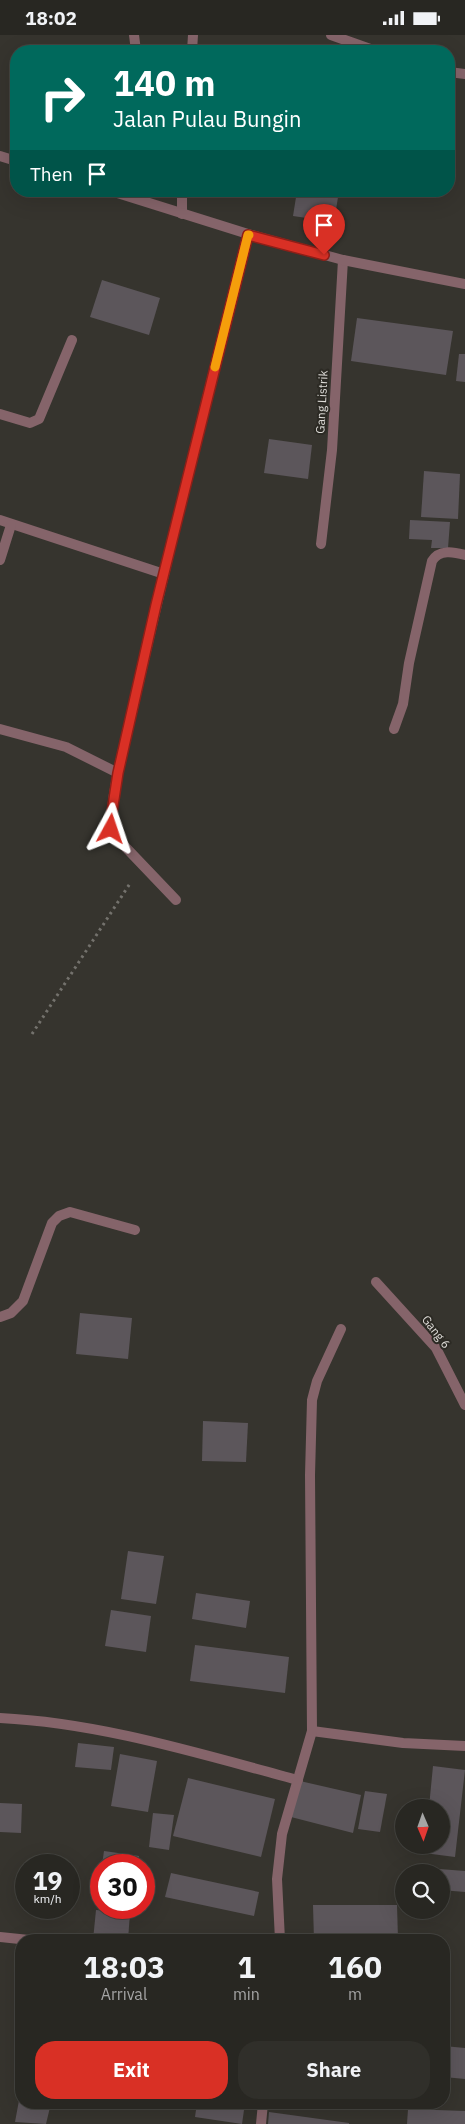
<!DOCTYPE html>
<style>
body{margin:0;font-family:"IBM Plex Sans",sans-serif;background:#302f2a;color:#f1f3f6;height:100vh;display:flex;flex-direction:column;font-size:19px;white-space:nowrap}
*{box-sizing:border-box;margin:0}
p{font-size:16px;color:#a5a5a5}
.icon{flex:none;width:28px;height:28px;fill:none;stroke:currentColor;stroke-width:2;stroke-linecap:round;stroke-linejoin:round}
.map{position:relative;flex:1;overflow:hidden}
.sheet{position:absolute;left:15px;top:1899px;width:435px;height:175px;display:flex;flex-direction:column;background:#282722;border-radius:20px;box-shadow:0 5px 20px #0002,0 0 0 1px #444440}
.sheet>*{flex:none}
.guide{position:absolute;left:10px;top:10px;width:445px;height:152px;border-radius:20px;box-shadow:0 5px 20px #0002,0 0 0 1px #444440;background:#00695c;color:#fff;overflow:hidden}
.needle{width:32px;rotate:178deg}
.buttons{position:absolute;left:395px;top:1764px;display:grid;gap:10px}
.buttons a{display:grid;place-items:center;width:55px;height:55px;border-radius:50%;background:#282722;box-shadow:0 5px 20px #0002,0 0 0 1px #444440;font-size:25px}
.speed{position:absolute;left:15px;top:1819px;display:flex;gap:10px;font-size:25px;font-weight:700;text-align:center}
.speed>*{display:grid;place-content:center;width:65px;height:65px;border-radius:50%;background:#282722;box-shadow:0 5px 20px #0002,0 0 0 1px #444440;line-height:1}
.speed small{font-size:12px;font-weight:400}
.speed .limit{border:8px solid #d22;background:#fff;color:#111}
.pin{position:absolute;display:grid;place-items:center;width:42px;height:42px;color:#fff;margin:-51px -21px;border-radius:50% 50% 50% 0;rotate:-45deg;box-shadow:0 0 5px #0007}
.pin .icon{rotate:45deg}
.me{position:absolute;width:55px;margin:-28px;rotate:5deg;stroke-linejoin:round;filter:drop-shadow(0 0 4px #0008)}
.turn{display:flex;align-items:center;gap:18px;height:105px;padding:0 20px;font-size:22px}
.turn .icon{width:65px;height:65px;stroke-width:2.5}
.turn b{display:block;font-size:35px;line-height:42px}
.then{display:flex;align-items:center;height:48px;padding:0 20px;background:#0003;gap:10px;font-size:19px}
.eta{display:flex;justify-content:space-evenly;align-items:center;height:85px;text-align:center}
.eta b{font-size:30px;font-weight:700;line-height:35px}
.cta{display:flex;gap:10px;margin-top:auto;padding:10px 20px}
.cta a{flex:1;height:58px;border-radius:20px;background:#d93025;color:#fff;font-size:20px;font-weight:700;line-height:58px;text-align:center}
.cta a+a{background:#302f2a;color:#f1f3f6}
.status{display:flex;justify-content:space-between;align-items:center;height:35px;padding:0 25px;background:#282722;direction:ltr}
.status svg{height:14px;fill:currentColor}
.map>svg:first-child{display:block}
</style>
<div class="status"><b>18:02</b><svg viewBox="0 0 49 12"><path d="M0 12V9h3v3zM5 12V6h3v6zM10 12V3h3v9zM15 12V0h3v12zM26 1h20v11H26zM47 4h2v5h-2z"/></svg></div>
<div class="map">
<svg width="465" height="2089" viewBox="0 0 465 2089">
<rect width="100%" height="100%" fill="#36342e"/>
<g fill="#5c565b">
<polygon points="297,156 339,156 334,187 293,181"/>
<polygon points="102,245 160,263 149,300 90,282"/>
<polygon points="357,283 453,296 446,340 351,326"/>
<polygon points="459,319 465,319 465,347 456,346"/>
<polygon points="269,404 312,410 308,444 264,438"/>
<polygon points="424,436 460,439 458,484 421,482"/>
<polygon points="410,485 450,487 448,513 431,513 432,505 409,504"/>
<polygon points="80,1278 132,1283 128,1324 76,1319"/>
<polygon points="203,1386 248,1388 246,1427 202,1426"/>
<polygon points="128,1516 164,1521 156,1569 121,1564"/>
<polygon points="196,1558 250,1566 246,1593 192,1584"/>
<polygon points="111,1575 151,1581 146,1617 105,1611"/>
<polygon points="195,1610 289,1622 285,1658 190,1646"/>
<polygon points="78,1708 114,1712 111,1735 75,1732"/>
<polygon points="120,1719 157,1726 148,1777 111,1771"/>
<polygon points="433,1731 465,1735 455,1822 424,1818 425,1810 441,1810 441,1772 429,1772"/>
<polygon points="188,1743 275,1764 261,1822 173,1801"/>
<polygon points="300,1746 361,1760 353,1798 291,1782"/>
<polygon points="365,1756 387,1759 380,1797 358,1794"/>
<polygon points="0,1768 22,1769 21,1798 0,1797"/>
<polygon points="153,1778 174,1780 169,1815 149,1812"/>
<polygon points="104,1816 139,1821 138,1830 102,1830"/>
<polygon points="37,1826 59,1829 59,1830 36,1830"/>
<polygon points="439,1834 465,1836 465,1857 441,1855 441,1838 439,1838"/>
<polygon points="171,1838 259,1857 254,1881 165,1862"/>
<polygon points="313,1870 397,1870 398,1904 314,1905"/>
<polygon points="96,1875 130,1878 128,1905 93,1905"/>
<polygon points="444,2011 465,2013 465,2044 444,2042"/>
<polygon points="20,2060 21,2068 51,2068 46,2089 15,2087"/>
<polygon points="197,2068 245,2068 242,2089 195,2082"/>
<polygon points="408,2074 465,2076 465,2089 407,2089"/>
<polygon points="269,2077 349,2088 349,2089 268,2089"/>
</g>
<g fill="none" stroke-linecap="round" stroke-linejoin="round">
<polyline stroke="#74726d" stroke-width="3" stroke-dasharray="2.5 4" stroke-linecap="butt" points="32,999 131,847"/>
<polyline stroke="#85646a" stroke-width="10" points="0,1282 11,1278 23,1266 52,1188 59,1181 70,1177 135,1195"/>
<g stroke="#85646a" stroke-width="10">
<polyline points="134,0 136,16"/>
<polyline points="331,0 376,16"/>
<polyline points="192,16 193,0"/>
<polyline points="449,37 465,39"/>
<polyline points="182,179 182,156"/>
<polyline points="0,379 30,388 39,384 72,305"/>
<polyline points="0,485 164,539"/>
<polyline points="321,509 332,415 343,225"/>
<polyline points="0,525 11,490"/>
<polyline points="0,694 66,712 118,738"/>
<path d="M394,694L403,669L409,628L432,526C439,514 454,517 465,520"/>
<path d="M176,865L113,799C105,778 128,695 134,669C169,512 209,356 248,199"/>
<polyline points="376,1247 436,1313 465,1370"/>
<path d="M0,1683C102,1688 200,1719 298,1745"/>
<polyline points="312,1696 403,1708 465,1711"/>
<polyline points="0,1902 29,1905"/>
<polyline points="280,1905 277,1844 282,1799 312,1696 310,1440 312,1365 317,1346 341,1294"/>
<polyline points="261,2089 263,2068"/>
</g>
<g stroke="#85646a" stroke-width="10">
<polyline points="0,121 16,126"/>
<polyline points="111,156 248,199 343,225 465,249"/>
</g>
</g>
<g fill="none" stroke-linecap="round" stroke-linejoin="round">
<g stroke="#8d1f18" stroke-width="12">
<polyline id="route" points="111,794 110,790 118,738 156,570 248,200 324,220"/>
</g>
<use href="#route" stroke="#d93025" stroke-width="9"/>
<polyline stroke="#f59e0b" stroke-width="9" points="215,332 248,200 249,200"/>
</g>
<g text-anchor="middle" stroke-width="4" stroke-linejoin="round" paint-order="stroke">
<g font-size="12" fill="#dddbd7" stroke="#2c2a24">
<text transform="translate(322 367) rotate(-87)" y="4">Gang Listrik</text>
<text transform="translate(436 1297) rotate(52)" y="4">Gang 6</text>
</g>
</g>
</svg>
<div class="buttons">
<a><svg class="needle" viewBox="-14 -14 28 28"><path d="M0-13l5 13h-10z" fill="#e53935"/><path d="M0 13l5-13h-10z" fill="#a5a5a5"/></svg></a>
<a><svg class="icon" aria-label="search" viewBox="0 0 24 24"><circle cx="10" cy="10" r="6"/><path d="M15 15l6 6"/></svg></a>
</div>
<div class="speed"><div>19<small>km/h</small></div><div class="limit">30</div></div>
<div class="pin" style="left:324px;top:220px;background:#d93025"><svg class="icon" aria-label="arrive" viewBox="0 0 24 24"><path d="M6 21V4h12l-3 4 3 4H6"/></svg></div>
<svg class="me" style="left:111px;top:794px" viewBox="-20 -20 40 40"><path d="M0-17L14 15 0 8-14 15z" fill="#d93025" stroke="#fff" stroke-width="4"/></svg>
<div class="guide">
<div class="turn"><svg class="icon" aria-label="right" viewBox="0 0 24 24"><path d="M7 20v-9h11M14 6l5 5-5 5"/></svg><div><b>140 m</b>Jalan Pulau Bungin</div></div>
<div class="then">Then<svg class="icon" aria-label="arrive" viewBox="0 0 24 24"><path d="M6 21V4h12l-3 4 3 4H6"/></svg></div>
</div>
<section class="sheet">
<div class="eta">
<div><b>18:03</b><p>Arrival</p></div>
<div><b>1</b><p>min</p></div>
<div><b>160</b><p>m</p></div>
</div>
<div class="cta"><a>Exit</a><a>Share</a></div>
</section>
</div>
